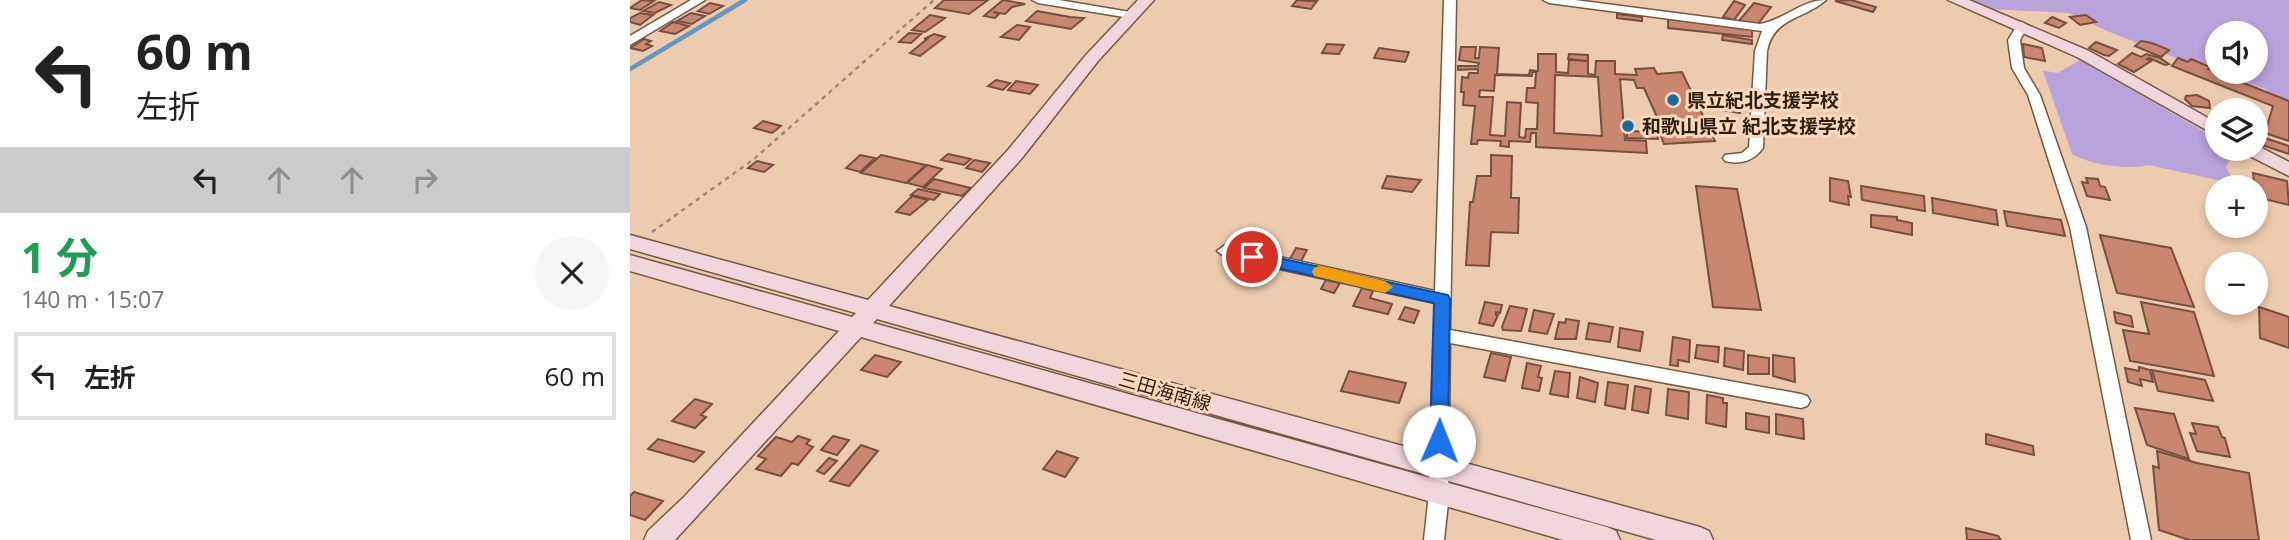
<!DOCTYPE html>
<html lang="ja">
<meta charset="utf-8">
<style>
body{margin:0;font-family:"Open Sans","Noto Sans JP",sans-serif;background:#f6f6f6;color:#222;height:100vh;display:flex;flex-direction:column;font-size:26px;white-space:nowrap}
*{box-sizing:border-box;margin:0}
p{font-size:23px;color:#767676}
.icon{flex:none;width:38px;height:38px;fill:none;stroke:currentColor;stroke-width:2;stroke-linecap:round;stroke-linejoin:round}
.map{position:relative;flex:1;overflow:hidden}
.side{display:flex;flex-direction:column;background:#fff;width:630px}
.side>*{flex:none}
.top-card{background:#fff;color:#222;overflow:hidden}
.controls{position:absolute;left:1575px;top:21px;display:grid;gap:14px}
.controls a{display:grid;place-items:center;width:63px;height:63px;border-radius:50%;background:#fff;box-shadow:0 4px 10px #0003;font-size:35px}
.pin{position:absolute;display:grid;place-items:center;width:60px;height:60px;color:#fff;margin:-30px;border:4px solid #fff;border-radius:50%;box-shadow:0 2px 7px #0007}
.me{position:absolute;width:77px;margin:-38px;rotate:1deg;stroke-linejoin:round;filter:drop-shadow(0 0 5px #0008)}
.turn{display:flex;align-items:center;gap:24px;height:147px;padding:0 21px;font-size:32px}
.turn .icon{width:91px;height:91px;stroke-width:2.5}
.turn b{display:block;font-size:49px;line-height:60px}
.lanes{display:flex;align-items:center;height:66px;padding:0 21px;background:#0003;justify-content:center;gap:35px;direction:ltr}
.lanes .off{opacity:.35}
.round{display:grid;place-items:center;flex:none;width:74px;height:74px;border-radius:37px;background:#f6f6f6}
.overview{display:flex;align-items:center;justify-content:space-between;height:119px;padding:0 21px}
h1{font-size:42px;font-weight:700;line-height:52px;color:#1e9e55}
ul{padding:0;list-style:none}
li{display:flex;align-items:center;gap:21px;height:88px;margin:0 14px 10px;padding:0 7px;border:4px solid #e0e0e0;border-radius:0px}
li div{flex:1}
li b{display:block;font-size:26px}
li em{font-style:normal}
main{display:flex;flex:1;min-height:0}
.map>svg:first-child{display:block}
</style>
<main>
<section class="side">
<div class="top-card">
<div class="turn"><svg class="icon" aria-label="left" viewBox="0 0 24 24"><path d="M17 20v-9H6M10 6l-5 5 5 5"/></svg><div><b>60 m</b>左折</div></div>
<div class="lanes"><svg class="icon" aria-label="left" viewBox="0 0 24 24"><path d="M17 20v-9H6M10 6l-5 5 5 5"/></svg><svg class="icon off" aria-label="ahead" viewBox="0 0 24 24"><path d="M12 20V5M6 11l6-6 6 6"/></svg><svg class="icon off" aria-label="ahead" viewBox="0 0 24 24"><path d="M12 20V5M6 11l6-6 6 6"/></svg><svg class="icon off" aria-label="right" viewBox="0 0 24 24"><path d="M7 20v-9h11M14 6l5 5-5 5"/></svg></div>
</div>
<div class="overview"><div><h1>1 分</h1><p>140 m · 15:07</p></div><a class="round"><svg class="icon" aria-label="close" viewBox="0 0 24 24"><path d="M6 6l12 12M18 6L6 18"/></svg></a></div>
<ul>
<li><svg class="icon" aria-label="left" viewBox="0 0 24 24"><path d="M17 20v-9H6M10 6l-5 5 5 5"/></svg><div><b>左折</b></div><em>60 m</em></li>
</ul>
</section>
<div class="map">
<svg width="1659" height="540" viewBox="0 0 1659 540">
<rect width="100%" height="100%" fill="#edcbae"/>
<g fill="#b8a3db" fill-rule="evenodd">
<path d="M1337,0H1659V110L1635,89L1572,68L1477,31L1439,13L1361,9ZM1587,33H1626V72H1587Z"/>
<path d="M1450,60L1587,139V149H1605L1596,167L1605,184L1519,165C1497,170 1461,165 1442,154L1413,71L1428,73Z"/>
</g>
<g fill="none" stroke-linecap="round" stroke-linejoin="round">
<polyline stroke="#609ac4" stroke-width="4.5" points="0,69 115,0"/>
</g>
<g fill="#c8876e" stroke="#755042" stroke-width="2" fill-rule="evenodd">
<polygon points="12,0 24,1 10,10 0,8"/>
<polygon points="314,0 358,0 339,14 305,8"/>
<polygon points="373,0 395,4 382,7 375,14 363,12 369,14 365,18 354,16"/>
<polygon points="667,0 676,1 687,1 681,9 662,6"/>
<polygon points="1221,0 1246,7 1243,12 1205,1"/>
<polygon points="1104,1 1115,5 1104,20 1093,17"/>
<polygon points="29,2 41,5 25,13 13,11"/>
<polygon points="80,3 93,6 79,14 68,11"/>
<polygon points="1124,3 1141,7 1128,24 1107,23"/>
<polygon points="407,11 440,17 454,18 441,29 396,21"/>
<polygon points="10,13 23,15 10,25 0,22 0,18"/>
<polygon points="61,13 75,16 62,24 47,21"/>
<polygon points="987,14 1012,17 1012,21 987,18"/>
<polygon points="300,15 315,18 295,32 282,30"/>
<polygon points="1456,15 1466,22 1450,25 1440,17"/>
<polygon points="1038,17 1122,28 1122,37 1038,28"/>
<polygon points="1422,17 1436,23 1429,28 1415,23"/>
<polygon points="43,22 59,26 45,34 30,31"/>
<polygon points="387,25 400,27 389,40 371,37"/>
<polygon points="279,33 291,34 281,43 269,42"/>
<polygon points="304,34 315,37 290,56 280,53 297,39 294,39"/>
<polygon points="1093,35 1122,40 1122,44 1092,40"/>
<polygon points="14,39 21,41 16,44 22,46 13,51 0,48"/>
<polygon points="1511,41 1522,43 1539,50 1531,57 1505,46"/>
<polygon points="1466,42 1487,50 1479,56 1474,55 1459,48"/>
<polygon points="697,44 714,45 709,54 692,53"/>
<polygon points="1393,44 1412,48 1415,61 1394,57"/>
<path d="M831,47H846L845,58H849L850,47L869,48L867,74L899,75L900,70L908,71V54H926V72L938,73L939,60L958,61V74L965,75L966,61H985V74L1007,75L1005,69L1024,68L1027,74L1052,72L1077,124L1031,126L1014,88H1007L1004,80L990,79L995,140L1016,141L1017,153L906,147V133H901L900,142L879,141V147L870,146L871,141L848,140L847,144H841L845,106L833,105L834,92H831L832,77L838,78L839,73H848V69L828,70V66H848L849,63L829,60ZM902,72H906L905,88H897L896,102L908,103L907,129H896L895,138L889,137L891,103L877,102L875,136L860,135L863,97H849L850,90L864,91L865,75L902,76ZM925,75L968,77L972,136L924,133Z"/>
<polygon points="749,48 770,51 779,52 775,62 744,58"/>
<polygon points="1502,53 1511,57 1516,54 1530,58 1539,64 1535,65 1519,58 1517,59 1521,61 1504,72 1488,64"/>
<polygon points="939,54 958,55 958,61 938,59"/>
<polygon points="1548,58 1558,62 1561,59 1580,67 1578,69 1659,101 1659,141 1635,133 1643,106 1542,66"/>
<polygon points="366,80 380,83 373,90 358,86"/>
<polygon points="386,81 408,85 400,94 378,90"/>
<polygon points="1567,95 1579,101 1580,108 1562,106 1555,99 1556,96"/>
<polygon points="1095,98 1113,101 1110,113 1093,110"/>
<polygon points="133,121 151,126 142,133 124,128"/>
<polygon points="1079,126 1085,141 1034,144 1028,129"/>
<polygon points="997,131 1027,132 1028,139 997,138"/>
<polygon points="1626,135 1659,146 1659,154 1626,143"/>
<polygon points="318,154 341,159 334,165 311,160"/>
<polygon points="230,155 245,158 230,172 216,168"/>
<polygon points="251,155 296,165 276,183 231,173"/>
<polygon points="861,155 882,156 881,198 889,198 888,233 861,232 859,266 836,265 840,202 843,202 847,176 861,176"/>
<polygon points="344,160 360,163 352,172 336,168"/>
<polygon points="127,161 143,165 134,172 118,168"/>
<polygon points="297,165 312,169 293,187 277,183"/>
<polygon points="1623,173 1657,181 1659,205 1626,197"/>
<polygon points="757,176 791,180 782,192 752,188"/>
<polygon points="1200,178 1218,181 1221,197 1218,196 1219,205 1200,201"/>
<polygon points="1456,178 1468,179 1470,186 1475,187 1480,200 1457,196 1452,182 1458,183"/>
<polygon points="304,179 341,188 332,196 294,188"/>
<polygon points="1066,186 1107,189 1131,310 1083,307"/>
<polygon points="1231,186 1294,196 1295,211 1232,200"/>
<polygon points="288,189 310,194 304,200 281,195"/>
<polygon points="282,196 298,200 280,215 266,212"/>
<polygon points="1302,198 1366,210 1368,225 1303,213"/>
<polygon points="1374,211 1431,220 1435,236 1377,226"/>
<polygon points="1241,215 1267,217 1267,220 1282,223 1282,235 1241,227"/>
<polygon points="1470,235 1541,248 1564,307 1487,293"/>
<polygon points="666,248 677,250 670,263 659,261"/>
<polygon points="696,280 710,283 704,293 691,289"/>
<polygon points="732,288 743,291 740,298 762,304 758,314 723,306"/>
<polygon points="855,302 872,305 870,313 866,312 866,315 868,315 863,326 849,323"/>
<polygon points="1511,302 1564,312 1584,376 1500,361 1493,330 1519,334"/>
<polygon points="880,306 897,309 891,331 873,330 872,327"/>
<polygon points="775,307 789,311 784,323 769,319"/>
<polygon points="1629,307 1659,317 1659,348 1630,338"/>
<polygon points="904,310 924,314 917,334 899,331"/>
<polygon points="1484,312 1501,316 1503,327 1486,323"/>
<polygon points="936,319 949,321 946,339 925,339 929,322 935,323"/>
<polygon points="959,323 983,327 980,342 956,339"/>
<polygon points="990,328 1013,332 1010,351 988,347"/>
<polygon points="1043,337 1060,340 1059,362 1048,360 1048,366 1040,365"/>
<polygon points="1067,345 1089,347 1088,362 1065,358"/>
<polygon points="1095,348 1114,351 1113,370 1094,366"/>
<polygon points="861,353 881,357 875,381 854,377"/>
<polygon points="245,355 271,362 257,377 231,370"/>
<polygon points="1118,355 1139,358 1139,374 1118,374"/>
<polygon points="1143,355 1164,358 1165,382 1143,376"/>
<polygon points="897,363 911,366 908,377 912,378 909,391 892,388"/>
<polygon points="1509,367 1520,370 1523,382 1510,379 1512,386 1498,382 1495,368 1509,371"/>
<polygon points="1522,370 1575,380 1583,401 1528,391"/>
<polygon points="719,371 776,383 769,403 711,391"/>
<polygon points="925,371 940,373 938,397 920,394"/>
<polygon points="950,377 968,383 965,402 947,398"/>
<polygon points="978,382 998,385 995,409 975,405"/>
<polygon points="1005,386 1021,389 1018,413 1002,410"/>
<polygon points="1038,389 1059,392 1058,419 1036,415"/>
<polygon points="1077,395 1093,398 1093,403 1097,403 1096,427 1076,423"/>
<polygon points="65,399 82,404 71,415 76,417 65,428 42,421"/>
<polygon points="1505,408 1544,414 1559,459 1517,445"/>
<polygon points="1116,413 1139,417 1139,433 1116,429"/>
<polygon points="1146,414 1173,419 1174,439 1146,434"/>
<polygon points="1562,423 1588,427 1592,437 1595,438 1600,457 1567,451 1560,433 1566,434"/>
<polygon points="1356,434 1403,446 1404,455 1356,444"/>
<polygon points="168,436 180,440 176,444 183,447 168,465 162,463 151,476 126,469 136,459 128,456 146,437 162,442"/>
<polygon points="203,436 219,440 207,455 191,450"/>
<polygon points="28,439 74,452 64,462 18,449"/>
<polygon points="231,445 248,451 219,486 200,481"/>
<polygon points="427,451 448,458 435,477 413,469"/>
<polygon points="1527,451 1567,463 1619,473 1629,540 1559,540 1529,530 1523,466 1529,468"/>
<polygon points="199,458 207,461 194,474 187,471"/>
<polygon points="4,492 33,501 15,520 0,515 0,496"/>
<polygon points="1336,528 1368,536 1371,540 1337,540"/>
</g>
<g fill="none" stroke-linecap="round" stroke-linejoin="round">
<g stroke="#76583e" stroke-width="3">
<g id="street">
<polygon points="61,0 75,0 0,45 0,36"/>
<polygon points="402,0 429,0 500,12 506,15 500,18 408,3"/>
<polygon points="814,0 826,0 820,330 1171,394 1177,396 1180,401 1177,406 1171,408 820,343 818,503 814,540 794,540 798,503 805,303 595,257 587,251 595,245 805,291"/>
<path d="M913,0H945L1130,24C1154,20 1171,0 1196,0C1173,20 1144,17 1137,51L1133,148C1123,161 1111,165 1095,161L1093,158L1095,155L1112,153L1119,147L1125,51L1132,31L919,3Z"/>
<polygon points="1392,22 1398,26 1390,40 1394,68 1410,95 1456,227 1521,540 1501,540 1440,227 1398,95 1382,68 1378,40 1388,24"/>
</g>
</g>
<g stroke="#76583e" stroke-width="3">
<g id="secondary">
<polygon points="508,0 524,0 468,61 392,158 259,306 1070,527 1079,531 1083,540 1026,540 247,319 243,323 977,527 986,531 990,540 933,540 231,337 45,540 14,540 18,531 54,497 209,331 0,271 0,255 222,317 226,313 0,249 0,235 238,300 378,150 456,55"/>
<polygon points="1318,0 1339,0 1459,51 1587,123 1587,136 1447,57"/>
<polygon points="1626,145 1659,162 1659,176 1614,153 1611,149 1626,149"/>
</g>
</g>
<polyline stroke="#a28872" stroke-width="2.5" stroke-dasharray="4.5 4.5" stroke-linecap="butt" points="22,232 124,159 304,0"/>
<use href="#street" fill="#fff" fill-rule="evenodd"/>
<use href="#secondary" fill="#f2d6de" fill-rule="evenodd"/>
</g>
<polygon fill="#1a73e8" stroke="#114b97" stroke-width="2" points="622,252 818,295 820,299 818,441 816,446 809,449 802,446 800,441 804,303 617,261 614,257"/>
<polygon fill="#f59e0b" points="690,266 755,281 763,287 755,293 684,276 682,272 684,268"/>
<g fill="#1a6a9c" stroke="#fbd8bb" stroke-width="2.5">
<circle cx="1043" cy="100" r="7"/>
<circle cx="998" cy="126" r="7"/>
</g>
<g text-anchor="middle" stroke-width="6" stroke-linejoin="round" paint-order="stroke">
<g font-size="19" font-weight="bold" fill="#2b1f14" stroke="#fbd8bb" text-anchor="start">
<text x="1057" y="107">県立紀北支援学校</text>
<text x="1012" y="133">和歌山県立 紀北支援学校</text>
</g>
<g font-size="19" fill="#2b1f14" stroke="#fbd8bb">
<text transform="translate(535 391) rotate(16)" y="7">三田海南線</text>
</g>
</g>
</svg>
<div class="controls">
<a><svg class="icon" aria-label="sound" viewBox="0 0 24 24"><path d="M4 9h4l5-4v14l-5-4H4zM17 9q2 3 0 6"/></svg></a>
<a><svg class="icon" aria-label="layers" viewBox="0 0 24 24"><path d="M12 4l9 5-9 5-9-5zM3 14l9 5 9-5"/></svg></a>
<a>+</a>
<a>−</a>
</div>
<div class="pin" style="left:622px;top:257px;background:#d93025"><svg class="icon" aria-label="arrive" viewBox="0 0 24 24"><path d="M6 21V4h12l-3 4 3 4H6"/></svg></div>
<svg class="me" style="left:809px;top:441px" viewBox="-20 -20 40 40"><circle r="19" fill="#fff"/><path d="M0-13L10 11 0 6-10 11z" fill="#1a73e8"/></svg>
</div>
</main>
